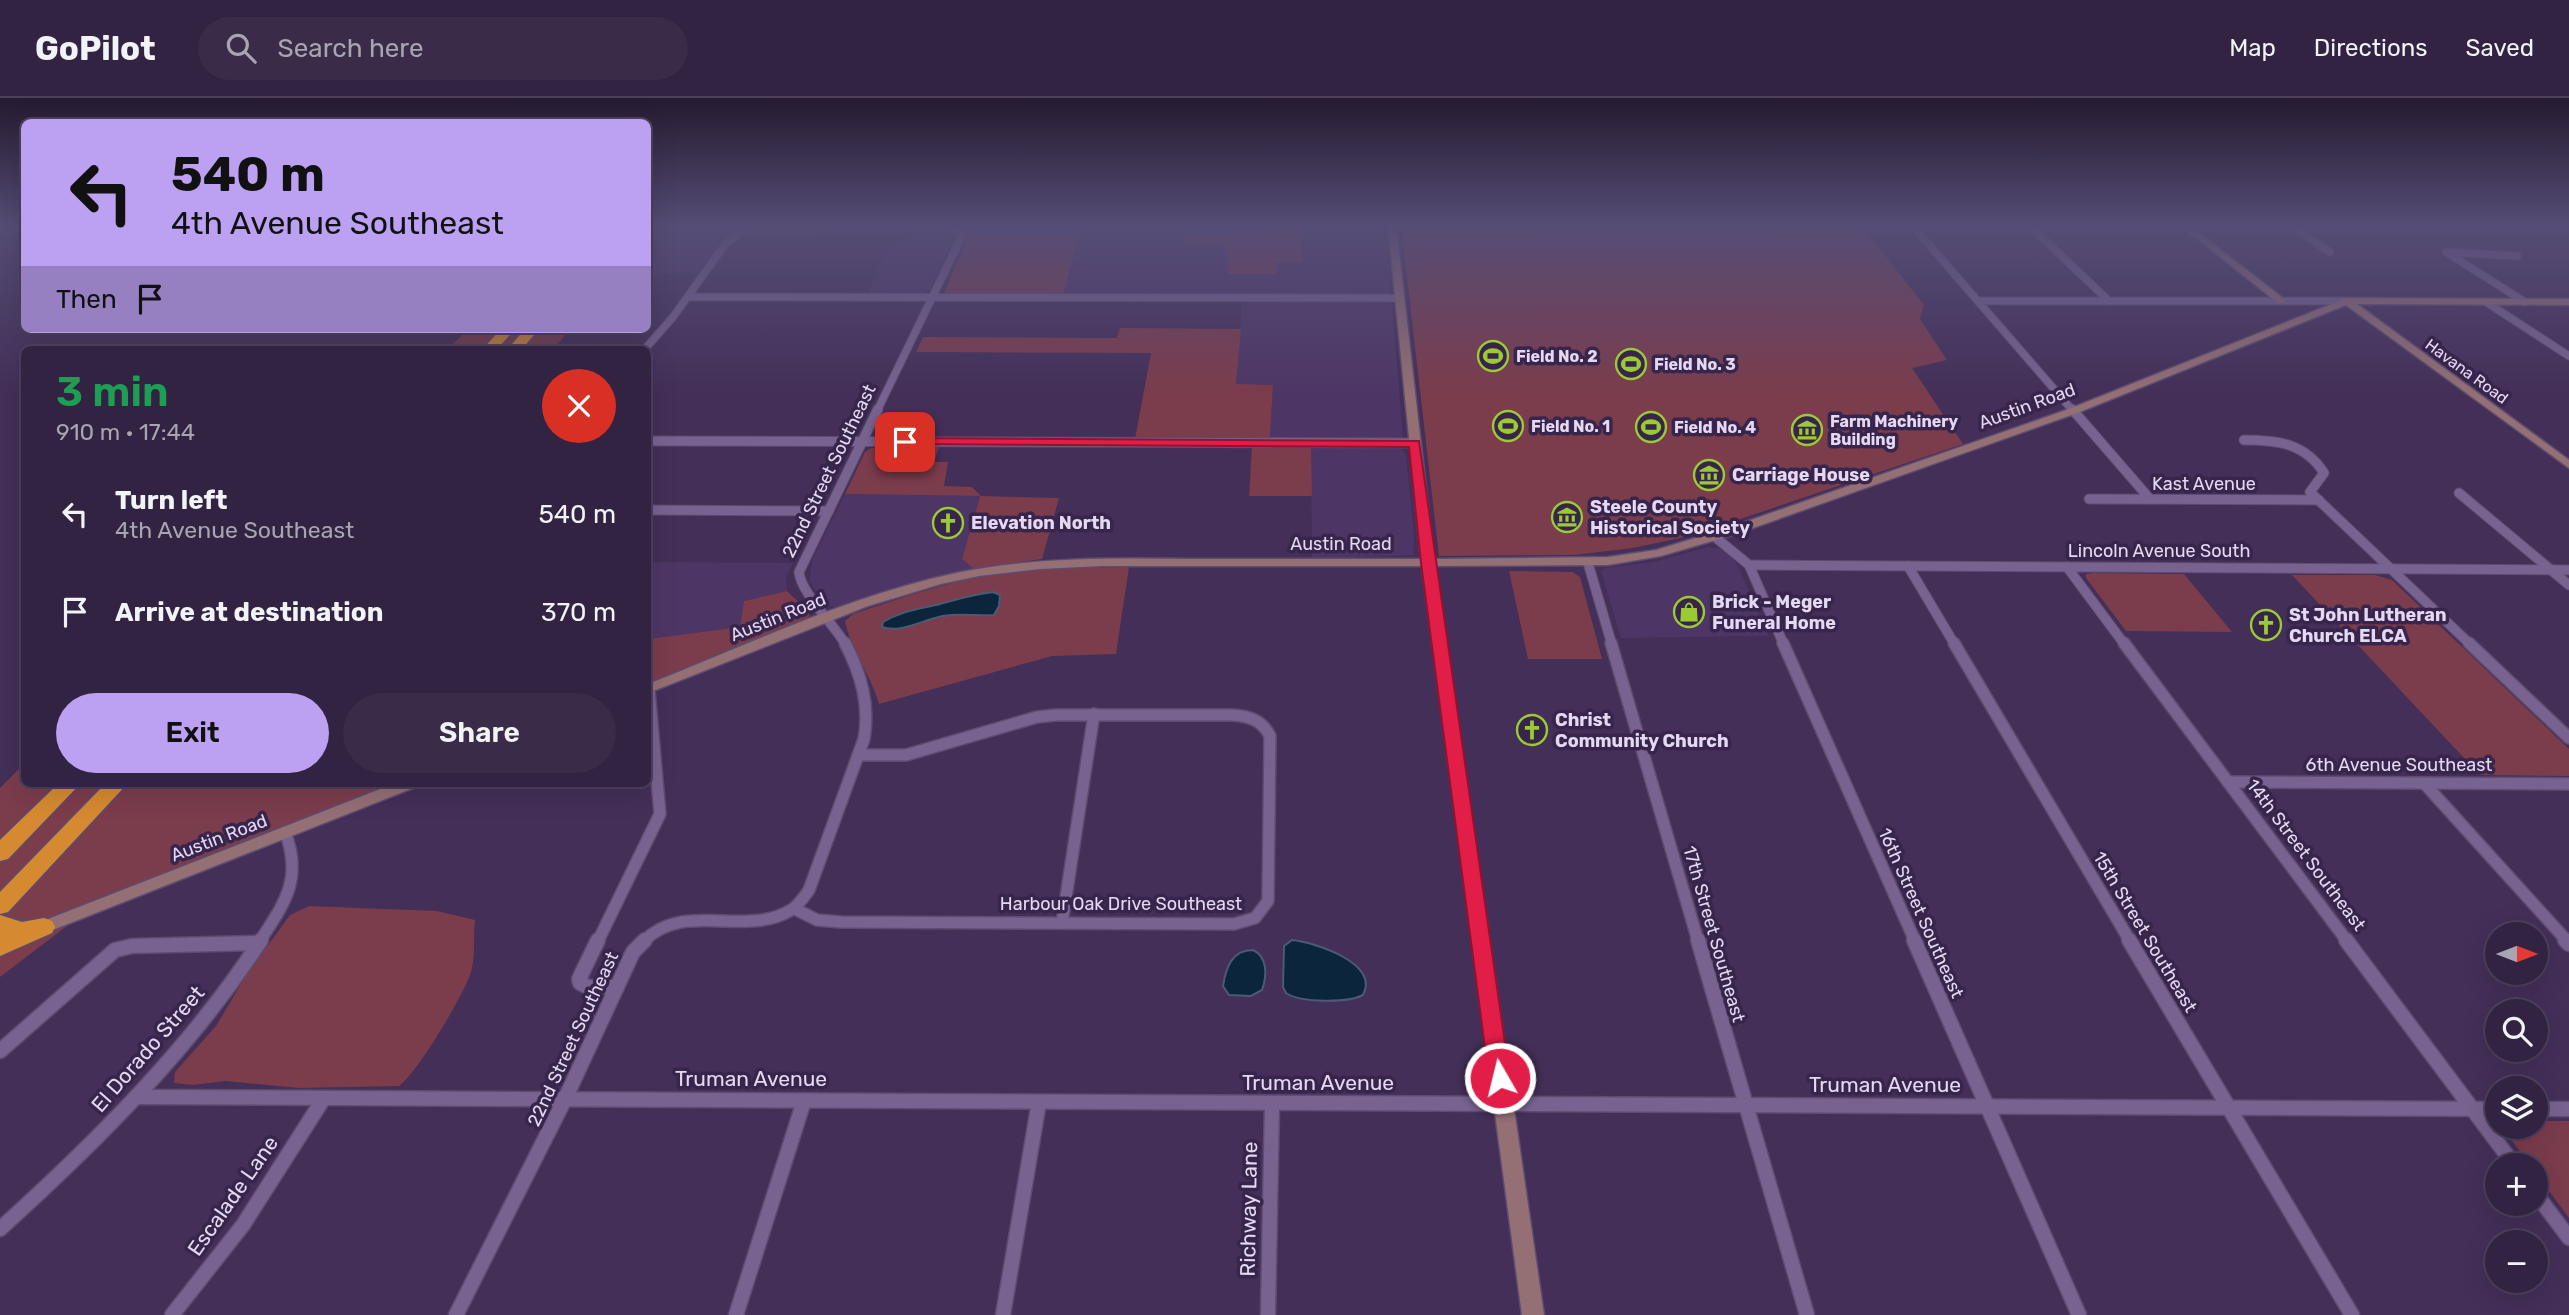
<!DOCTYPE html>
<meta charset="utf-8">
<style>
body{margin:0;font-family:Rubik,sans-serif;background:#3a2b49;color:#f1f3f6;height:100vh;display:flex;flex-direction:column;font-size:26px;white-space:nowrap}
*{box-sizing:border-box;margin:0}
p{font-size:23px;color:#a8a4b2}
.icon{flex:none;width:38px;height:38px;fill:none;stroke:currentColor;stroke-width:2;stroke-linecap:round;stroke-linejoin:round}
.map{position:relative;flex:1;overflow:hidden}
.sheet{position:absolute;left:21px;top:248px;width:630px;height:441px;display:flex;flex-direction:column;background:#322342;border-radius:10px;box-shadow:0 7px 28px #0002,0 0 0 2px #4d405b}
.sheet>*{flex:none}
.top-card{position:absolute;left:21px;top:21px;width:630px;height:214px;border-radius:10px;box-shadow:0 7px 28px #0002,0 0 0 2px #4d405b;background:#bca0f2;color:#111;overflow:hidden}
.needle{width:46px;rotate:90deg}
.buttons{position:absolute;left:2485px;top:824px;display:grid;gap:14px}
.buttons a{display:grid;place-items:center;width:63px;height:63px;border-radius:50%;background:#322342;box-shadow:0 7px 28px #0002,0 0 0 2px #4d405b;font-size:35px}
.pin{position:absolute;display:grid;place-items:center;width:60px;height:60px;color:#fff;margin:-30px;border-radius:14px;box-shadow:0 4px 10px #0006}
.me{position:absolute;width:77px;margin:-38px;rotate:352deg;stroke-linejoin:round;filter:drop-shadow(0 0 5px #0008)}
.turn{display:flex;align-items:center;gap:24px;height:147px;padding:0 35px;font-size:32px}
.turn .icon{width:91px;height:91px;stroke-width:2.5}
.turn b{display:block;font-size:49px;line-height:60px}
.then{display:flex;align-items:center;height:66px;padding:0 35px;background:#0003;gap:14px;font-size:26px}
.round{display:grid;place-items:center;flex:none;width:74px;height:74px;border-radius:37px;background:#3a2b49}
.head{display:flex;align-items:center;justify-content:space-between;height:119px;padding:0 35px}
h1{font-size:42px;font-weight:600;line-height:52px;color:#1e9e55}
.primary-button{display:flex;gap:14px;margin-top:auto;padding:14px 35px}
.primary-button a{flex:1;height:80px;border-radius:42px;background:#bca0f2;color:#111;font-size:28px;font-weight:600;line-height:80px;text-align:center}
.primary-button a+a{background:#3a2b49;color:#f1f3f6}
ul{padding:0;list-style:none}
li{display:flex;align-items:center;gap:21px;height:98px;padding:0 35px}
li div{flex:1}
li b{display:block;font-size:26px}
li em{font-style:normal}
header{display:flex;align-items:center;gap:42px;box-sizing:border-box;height:98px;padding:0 35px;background:#322342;border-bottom:2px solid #4d405b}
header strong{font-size:33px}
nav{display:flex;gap:38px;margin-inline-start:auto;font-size:24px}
.search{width:490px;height:63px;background:#3a2b49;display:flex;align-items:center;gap:18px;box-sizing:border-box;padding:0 24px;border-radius:38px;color:#a8a4b2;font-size:26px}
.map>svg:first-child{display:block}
</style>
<header>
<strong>GoPilot</strong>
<div class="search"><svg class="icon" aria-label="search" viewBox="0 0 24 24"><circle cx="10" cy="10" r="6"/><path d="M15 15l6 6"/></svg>Search here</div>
<nav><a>Map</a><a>Directions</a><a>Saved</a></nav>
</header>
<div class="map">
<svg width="2569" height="1217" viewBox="0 0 2569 1217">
<rect width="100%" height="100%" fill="#432f58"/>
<g fill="#4d3665">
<polygon points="669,127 745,127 722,142 698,175 648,177 648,144"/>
<polygon points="948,127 1280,127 1275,132 1232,131 1230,137 1185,136 1184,143 1198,148 1228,149 1277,176 1277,164 1301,127 1299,127 1385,127 1391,189 1390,196 1380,197 1063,196 1079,137 966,136"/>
<polygon points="929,128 945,132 953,141 930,191 921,196 868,196 885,155 896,144"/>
<polygon points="1242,203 1384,204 1392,206 1403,340 1270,340 1273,287 1236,287"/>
<polygon points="1311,349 1402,351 1406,357 1414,439 1413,457 1312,461"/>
<polygon points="845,396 980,398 962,460 974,471 921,483 839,510 826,507 810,484 811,469 814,458"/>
<polygon points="1708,449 1721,451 1736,464 1769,538 1621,540 1601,473 1605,470 1653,464"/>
<polygon points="648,464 793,465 786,479 787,493 744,503 740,529 648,541"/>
</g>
<g fill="#7b3c4c">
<polygon points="761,127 831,127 831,128 818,138 745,137"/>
<polygon points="1280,127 1302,127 1302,164 1278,164 1277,176 1228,176 1227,149 1198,148 1184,144 1185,136 1230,137 1231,131 1275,132"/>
<polygon points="1401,127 1861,127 1924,207 1920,221 1947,262 1912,270 1963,346 1690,438 1633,450 1574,457 1439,458"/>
<polygon points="966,136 1080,136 1063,196 944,195 965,147"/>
<polygon points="1120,230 1241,231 1236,286 1273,287 1270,340 1135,341 1151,255 916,254 923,239 1117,240"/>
<polygon points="468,231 570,231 553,252 447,252"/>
<polygon points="939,349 934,364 948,364 944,388 972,389 981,398 1059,400 1042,461 974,471 962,461 980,398 845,396 865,354 871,350"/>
<polygon points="1252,349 1311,349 1312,398 1249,398"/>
<path d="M1129,469L1116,556L1052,558L879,606C871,577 851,552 845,523L853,516C899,501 946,484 994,476C1038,469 1084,470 1129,469Z"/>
<polygon points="1509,473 1573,474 1580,479 1602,561 1528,561"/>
<polygon points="2093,475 2184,476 2232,534 2126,533 2086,480 2086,476"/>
<polygon points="2292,477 2375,477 2392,482 2569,651 2569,678 2480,677"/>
<polygon points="787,493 810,515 808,521 648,586 648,541 740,529 744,503"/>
<polygon points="24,666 24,686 391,686 70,813 67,828 0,879 0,690"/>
<path d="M309,808L437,813L475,822C473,838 476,862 470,877C461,901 418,974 399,988L299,990L226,983L193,987L174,985L175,974L216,928L247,876L290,817Z"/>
<polygon points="2536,1023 2569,1023 2569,1120 2536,1075 2536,1068 2530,1067 2502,1029 2536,1029"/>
</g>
<g fill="#0b263c" stroke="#4c5b73" stroke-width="2">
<path d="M993,494L1000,497L999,508L994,517C977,518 960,515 943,518C925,521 900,536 882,529L883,524C901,513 920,511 940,506C959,501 974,496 993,494Z"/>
<path d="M1292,842C1314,844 1380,865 1363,897C1348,905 1301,905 1286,895L1283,889L1284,848Z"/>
<path d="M1253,852C1268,859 1267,878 1262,892L1251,898L1229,897L1223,888C1226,869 1232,852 1253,852Z"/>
</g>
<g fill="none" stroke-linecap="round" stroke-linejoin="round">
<g stroke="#5d4c6f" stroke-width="9">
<g id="street-far3">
<polyline points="1912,127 2073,313"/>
<polyline points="2029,127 2109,203"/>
<polyline points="2290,127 2330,154"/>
<polyline points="2517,158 2446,154 2525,204"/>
<polyline points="688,199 1400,200"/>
<polyline points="1979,203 2347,203"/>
<polyline points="2486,204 2569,258"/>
<polyline points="644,252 673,219 726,145 752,127"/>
<polyline points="877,313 962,138 957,132 937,127"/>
</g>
</g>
<g stroke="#5d4c6f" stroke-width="11">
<g id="street-far2">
<polyline points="2072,311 2150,401"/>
<path d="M2244,342C2277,342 2305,345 2324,375L2310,394L2471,547"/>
<polyline points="648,343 1415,345"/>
<polyline points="2459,395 2569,487"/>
<polyline points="2089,401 2319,402"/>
<polyline points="648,412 829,413"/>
<polyline points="1715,439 1749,467 1784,547"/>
<polyline points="1588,465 1612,547"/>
<polyline points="1749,467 2569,472"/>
<polyline points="1908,468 1955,547"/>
<polyline points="2067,469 2125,547"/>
<path d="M846,547C833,525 801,495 799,474L878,311"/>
</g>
</g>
<g stroke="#5d4c6f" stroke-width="14">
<g id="street-far1">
<polyline points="1611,545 1698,843"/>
<polyline points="1783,545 1915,843"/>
<polyline points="1954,545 2130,843"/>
<polyline points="2124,545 2347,843"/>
<polyline points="2469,545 2569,640"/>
<polyline points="2228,684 2569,686"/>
<polyline points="2424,685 2567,843"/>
<path d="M795,811L817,822L841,824L1234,826L1255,820L1268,803L1270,638C1262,622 1249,618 1232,617H1056L1037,619L906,657H858"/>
<polyline points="1062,825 1094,616"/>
<path d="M260,843C285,804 303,781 285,734"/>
<polyline points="598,843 660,716 649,591"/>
<path d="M644,843C685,802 745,840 791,812C798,808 804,799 809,792L864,641C870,606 861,576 845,545"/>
</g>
</g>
<g stroke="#5d4c6f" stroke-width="17">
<g id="street">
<polyline points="598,842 579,881 580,885 588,889 617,889"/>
<polyline points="1698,842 1807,1217"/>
<polyline points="1914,842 2079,1217"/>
<polyline points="2129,842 2352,1217"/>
<polyline points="2346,842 2515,1068"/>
<polyline points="2565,842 2569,846"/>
<polyline points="0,953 115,852 132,848 259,845"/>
<polyline points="138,999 2497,1011"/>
<polyline points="2536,1011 2569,1011"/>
<polyline points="2536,1096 2569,1140"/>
<path d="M0,1131C96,1044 190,951 261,842"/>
<polyline points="172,1217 243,1127 324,1000"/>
<polyline points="456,1217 565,1001 633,854 645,842"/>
<polyline points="736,1217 804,1003"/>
<polyline points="1003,1217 1039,1004"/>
<polyline points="1268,1217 1272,1006"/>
</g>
</g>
<g stroke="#5d4c6f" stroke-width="3">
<g id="secondary">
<path d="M1388,127H1396L1434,461L1608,459L1656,452L1728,430L2069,311L2347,200L2569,201V207L2357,206L2569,362V370L2346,207L2077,315L1736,436L1661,458L1608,467L1435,468L1544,1217H1522L1422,468H1102L1040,471L979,478L941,486L868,508L648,595V586C749,546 849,498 956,475C1033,459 1111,460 1188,461C1266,461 1344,461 1421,461Z"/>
<polygon points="2180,127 2189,127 2284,201 2284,205 2278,205"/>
<polygon points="393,686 415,686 413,690 50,833 44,835 38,833 36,829 38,825"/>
</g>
</g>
<g stroke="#5d4c6f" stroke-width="3">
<g id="highway">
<polygon points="501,231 515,231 496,252 482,252"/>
<polygon points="525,231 539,231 521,252 507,252"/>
<polygon points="58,686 80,686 8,761 0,763 0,742"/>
<polygon points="105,686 127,686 8,814 0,816 0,794"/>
<polygon points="0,817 22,824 44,820 52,823 55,829 52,835 0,858"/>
</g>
</g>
<use href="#street-far3" stroke="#786390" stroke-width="7"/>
<use href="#street-far2" stroke="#786390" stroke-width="9"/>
<use href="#street-far1" stroke="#786390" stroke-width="11"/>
<use href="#street" stroke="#786390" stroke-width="14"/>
<use href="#secondary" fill="#946f74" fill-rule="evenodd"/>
<use href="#highway" fill="#d58a31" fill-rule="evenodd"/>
</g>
<linearGradient id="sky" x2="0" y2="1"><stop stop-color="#251a30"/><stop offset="0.43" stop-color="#554d75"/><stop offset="1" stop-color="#554d75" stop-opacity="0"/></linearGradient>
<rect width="2569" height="297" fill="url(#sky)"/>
<polygon fill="#e11d48" stroke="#92132f" stroke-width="2" points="905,340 1419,343 1510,980 1507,986 1500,989 1492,986 1489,980 1421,465 1409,349 901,346 899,344"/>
<defs>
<g id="stadium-ring" transform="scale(1.575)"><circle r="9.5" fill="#38254c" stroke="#9cca32" stroke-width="1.5"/><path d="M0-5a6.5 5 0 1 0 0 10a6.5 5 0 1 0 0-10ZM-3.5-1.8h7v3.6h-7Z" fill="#9cca32"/></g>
<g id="museum-ring" transform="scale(1.575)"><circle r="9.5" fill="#38254c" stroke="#9cca32" stroke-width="1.5"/><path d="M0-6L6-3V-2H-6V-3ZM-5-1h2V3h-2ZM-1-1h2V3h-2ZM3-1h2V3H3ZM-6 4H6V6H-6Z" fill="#9cca32"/></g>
<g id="church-ring" transform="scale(1.575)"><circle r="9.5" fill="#38254c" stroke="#9cca32" stroke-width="1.5"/><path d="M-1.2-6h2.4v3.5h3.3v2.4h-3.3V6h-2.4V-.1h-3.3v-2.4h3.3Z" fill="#9cca32"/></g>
<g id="shop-ring" transform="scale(1.575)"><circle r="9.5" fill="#38254c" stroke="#9cca32" stroke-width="1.5"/><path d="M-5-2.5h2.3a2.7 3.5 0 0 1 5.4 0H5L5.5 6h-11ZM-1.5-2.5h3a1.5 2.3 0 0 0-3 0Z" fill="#9cca32"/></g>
</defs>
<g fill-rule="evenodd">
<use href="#stadium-ring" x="1493" y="258"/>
<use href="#stadium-ring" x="1631" y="266"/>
<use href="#stadium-ring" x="1508" y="328"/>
<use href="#stadium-ring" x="1651" y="329"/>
<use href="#museum-ring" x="1807" y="332"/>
<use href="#museum-ring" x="1709" y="377"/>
<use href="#museum-ring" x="1567" y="419"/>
<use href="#church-ring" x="948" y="425"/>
<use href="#shop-ring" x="1689" y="514"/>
<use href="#church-ring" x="2266" y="527"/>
<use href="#church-ring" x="1532" y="632"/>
</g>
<g text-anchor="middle" stroke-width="7" stroke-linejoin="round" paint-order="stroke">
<g font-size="16" font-weight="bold" fill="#e4d8f2" stroke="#38254c" text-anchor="start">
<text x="1516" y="264">Field No. 2</text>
<text x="1654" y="272">Field No. 3</text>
<text x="1830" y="329">Farm Machinery<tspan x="1830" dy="18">Building</tspan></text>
<text x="1531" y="334">Field No. 1</text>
<text x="1674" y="335">Field No. 4</text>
</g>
<g font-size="16" fill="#e4d8f2" stroke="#38254c">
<text transform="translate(2467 273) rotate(36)" y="6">Havana Road</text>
</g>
<g font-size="18" fill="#e4d8f2" stroke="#38254c">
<text transform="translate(2027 308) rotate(-20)" y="6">Austin Road</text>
<text transform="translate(829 373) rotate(-64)" y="6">22nd Street Southeast</text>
<text x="2204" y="392">Kast Avenue</text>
<text x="1341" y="452">Austin Road</text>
<text x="2159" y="459">Lincoln Avenue South</text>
<text transform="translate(778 519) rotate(-22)" y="6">Austin Road</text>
<text x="2399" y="673">6th Avenue Southeast</text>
<text transform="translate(219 740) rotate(-21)" y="6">Austin Road</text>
<text transform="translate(2306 757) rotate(53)" y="6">14th Street Southeast</text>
<text x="1121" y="812">Harbour Oak Drive Southeast</text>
<text transform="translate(1921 815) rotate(66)" y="6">16th Street Southeast</text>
<text transform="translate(2145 834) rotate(59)" y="6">15th Street Southeast</text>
<text transform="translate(1714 836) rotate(74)" y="6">17th Street Southeast</text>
<text transform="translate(573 941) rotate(-65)" y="6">22nd Street Southeast</text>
</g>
<g font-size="18" font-weight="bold" fill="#e4d8f2" stroke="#38254c" text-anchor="start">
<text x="1732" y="383">Carriage House</text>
<text x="1590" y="415">Steele County<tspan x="1590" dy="21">Historical Society</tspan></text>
<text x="971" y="431">Elevation North</text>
<text x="1712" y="510">Brick - Meger<tspan x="1712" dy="21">Funeral Home</tspan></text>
<text x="2289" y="523">St John Lutheran<tspan x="2289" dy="21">Church ELCA</tspan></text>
<text x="1555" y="628">Christ<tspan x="1555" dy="21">Community Church</tspan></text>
</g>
<g font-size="21" fill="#e4d8f2" stroke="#38254c">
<text transform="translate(148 951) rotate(-49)" y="7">El Dorado Street</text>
<text x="751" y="988">Truman Avenue</text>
<text x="1318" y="992">Truman Avenue</text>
<text x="1885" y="994">Truman Avenue</text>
<text transform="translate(233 1098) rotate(-55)" y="7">Escalade Lane</text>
<text transform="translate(1249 1111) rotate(-89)" y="7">Richway Lane</text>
</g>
</g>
</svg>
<div class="buttons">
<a><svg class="needle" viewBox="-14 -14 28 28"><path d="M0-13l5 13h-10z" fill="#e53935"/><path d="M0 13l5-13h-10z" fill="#a8a4b2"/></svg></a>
<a><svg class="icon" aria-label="search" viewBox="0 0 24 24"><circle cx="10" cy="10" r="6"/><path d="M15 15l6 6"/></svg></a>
<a><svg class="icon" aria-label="layers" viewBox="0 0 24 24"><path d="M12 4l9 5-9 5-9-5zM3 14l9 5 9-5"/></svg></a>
<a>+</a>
<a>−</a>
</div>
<div class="pin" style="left:905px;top:344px;background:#d93025"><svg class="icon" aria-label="arrive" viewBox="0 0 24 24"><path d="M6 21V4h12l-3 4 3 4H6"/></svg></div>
<svg class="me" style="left:1500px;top:980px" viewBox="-20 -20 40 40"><circle r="17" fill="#e11d48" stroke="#fff" stroke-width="3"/><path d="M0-11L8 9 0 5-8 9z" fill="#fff"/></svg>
<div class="top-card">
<div class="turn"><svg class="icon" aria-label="left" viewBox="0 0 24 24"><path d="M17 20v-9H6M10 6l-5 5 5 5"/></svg><div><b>540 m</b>4th Avenue Southeast</div></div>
<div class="then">Then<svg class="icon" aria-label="arrive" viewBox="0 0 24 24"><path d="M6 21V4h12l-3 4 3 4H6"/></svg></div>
</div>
<section class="sheet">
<div class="head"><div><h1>3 min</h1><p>910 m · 17:44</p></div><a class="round" style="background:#d93025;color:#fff"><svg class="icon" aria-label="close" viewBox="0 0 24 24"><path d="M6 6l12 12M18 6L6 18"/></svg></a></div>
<ul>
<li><svg class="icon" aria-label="left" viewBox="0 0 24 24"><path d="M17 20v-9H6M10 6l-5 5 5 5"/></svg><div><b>Turn left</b><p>4th Avenue Southeast</p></div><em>540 m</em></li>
<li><svg class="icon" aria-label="arrive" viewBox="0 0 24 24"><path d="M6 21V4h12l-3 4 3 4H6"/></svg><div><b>Arrive at destination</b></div><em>370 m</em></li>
</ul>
<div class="primary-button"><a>Exit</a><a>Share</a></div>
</section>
</div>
